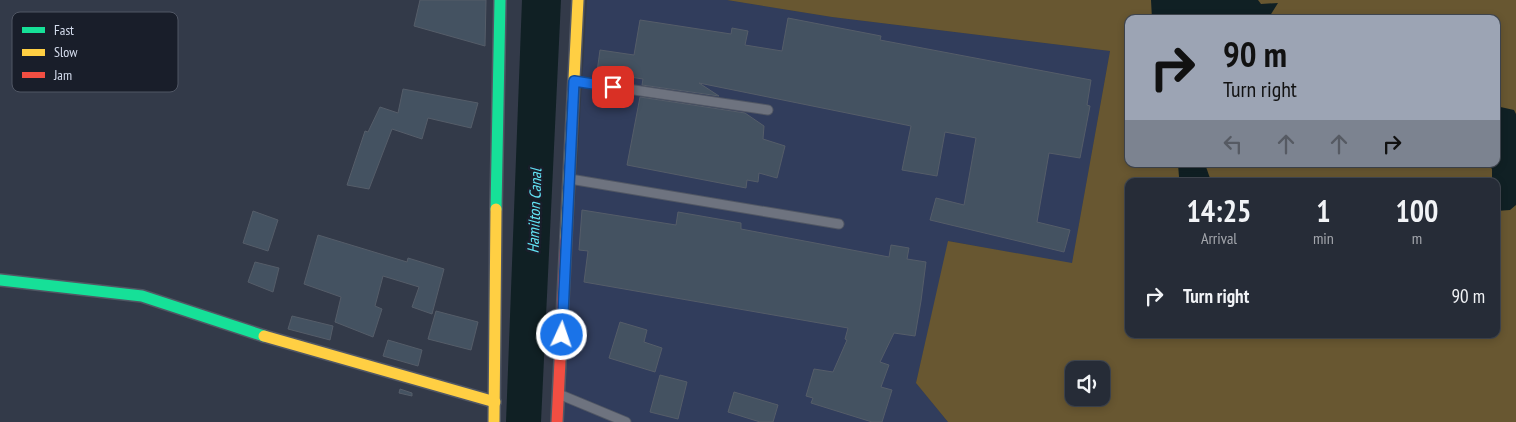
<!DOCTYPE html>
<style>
body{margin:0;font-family:"PT Sans Narrow",sans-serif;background:#323842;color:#f1f3f6;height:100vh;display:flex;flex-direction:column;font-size:19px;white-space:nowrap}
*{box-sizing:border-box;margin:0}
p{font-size:16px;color:#a4a7ad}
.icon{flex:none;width:28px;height:28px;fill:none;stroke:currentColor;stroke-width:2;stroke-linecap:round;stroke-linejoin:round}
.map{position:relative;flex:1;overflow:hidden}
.sheet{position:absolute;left:1125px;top:178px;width:375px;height:160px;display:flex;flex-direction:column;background:#262c37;border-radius:10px;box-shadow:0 2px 8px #0003,0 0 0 1px #424852}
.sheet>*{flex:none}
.top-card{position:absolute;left:1125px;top:15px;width:375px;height:152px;border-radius:10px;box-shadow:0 2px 8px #0003,0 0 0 1px #424852;background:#9ca4b4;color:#111;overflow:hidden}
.buttons{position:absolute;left:1065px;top:361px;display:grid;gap:10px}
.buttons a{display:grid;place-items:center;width:45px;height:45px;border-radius:10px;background:#262c37;box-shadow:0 2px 8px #0003,0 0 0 1px #424852;font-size:25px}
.pin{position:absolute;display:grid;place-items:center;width:42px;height:42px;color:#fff;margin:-21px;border-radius:10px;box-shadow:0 2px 8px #0006}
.me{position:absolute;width:55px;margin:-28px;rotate:3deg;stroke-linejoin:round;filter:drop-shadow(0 0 4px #0008)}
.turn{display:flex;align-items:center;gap:18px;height:105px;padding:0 15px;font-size:22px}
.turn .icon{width:65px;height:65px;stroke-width:2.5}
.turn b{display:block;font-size:35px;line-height:42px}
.lanes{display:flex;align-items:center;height:48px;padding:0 15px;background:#0003;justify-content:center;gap:25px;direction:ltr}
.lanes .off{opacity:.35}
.eta{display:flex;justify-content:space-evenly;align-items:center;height:85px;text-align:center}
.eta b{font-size:30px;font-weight:700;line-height:35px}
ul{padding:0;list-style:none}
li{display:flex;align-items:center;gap:15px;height:65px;padding:0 15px}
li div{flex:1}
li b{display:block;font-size:19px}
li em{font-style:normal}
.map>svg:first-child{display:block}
</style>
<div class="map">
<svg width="1516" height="422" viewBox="0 0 1516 422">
<rect width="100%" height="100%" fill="#333a49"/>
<polygon fill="#313d5c" points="587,0 727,0 832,17 1110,51 1072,264 949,241 916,383 948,422 562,422"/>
<path fill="#685731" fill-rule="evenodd" d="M727,0H1516V422H948L916,383L948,241L1072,263L1110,51L832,17ZM1129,19H1496V164H1129ZM1129,181H1496V334H1129ZM1074,370H1101V398H1074Z"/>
<g fill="#102024">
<polygon points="522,0 561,0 541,422 506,422"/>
<polygon points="1151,0 1258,0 1261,4 1278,3 1268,19 1152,19"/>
<polygon points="1496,106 1514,110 1516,114 1516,205 1510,210 1496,211 1496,181 1492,181 1492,169 1488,164 1496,164"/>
<polygon points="1178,164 1205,164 1211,181 1179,177"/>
</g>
<g fill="#445261" stroke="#555d69">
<polygon points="420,0 486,0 485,46 414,26"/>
<polygon points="788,18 881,36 880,40 1091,80 1087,105 1090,106 1080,158 1049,153 1037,222 1070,230 1064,252 930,220 936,198 964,205 976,138 945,132 937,176 902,170 911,126 699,83 719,96 642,85 643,79 597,72 600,50 634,55 640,20 731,34 732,28 748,31 745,45 782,51"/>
<polygon points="403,89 478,103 471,128 428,118 422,139 392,129 369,189 347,185 365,131 368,132 380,107 398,113"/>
<polygon points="640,97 745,113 764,126 763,139 785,146 777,178 759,173 758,182 747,180 746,188 627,165"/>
<polygon points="582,210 676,225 678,212 741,223 741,229 889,257 891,245 909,248 907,259 926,262 921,301 915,336 894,333 880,362 889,365 881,387 892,390 882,422 872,422 811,403 813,398 806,396 814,369 833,372 847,340 845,339 848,328 584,282 588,251 579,250"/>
<polygon points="253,211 278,220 268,251 243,243"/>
<polygon points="318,235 407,262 408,258 444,269 432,314 412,307 419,287 383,276 375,306 382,309 373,337 335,322 341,297 304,284"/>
<polygon points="255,262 279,268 273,292 248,282"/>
<polygon points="436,311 478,322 471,350 428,339"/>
<polygon points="292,316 333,326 330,340 288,329"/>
<polygon points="620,322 647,330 644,342 662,348 655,372 609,358"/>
<polygon points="388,340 422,350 418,366 383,356"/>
<polygon points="660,375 687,382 678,419 650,412"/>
<polygon points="400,389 412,393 412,396 399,393"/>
<polygon points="734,392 778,405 773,422 760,422 728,412"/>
</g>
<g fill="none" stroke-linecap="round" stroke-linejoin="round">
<g stroke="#515764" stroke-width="11">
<g id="lane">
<polyline points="574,81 768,110"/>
<polyline points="570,179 839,224"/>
<polyline points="561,395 626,422"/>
</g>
</g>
<g stroke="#515764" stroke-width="14">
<g id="fast">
<polyline points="496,209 500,0"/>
<polyline points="0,280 142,296 264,336"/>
</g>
</g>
<g stroke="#515764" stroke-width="14">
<g id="slow">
<polyline points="566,238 578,0"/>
<polyline points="264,336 495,402"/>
<polyline points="494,422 496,209"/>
</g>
</g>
<g stroke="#515764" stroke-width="14">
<polyline id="jam" points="557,422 566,238"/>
</g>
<use href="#lane" stroke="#6e737f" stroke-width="9"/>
<use href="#fast" stroke="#16e098" stroke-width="11"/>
<use href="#slow" stroke="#ffcf43" stroke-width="11"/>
<use href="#jam" stroke="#f24e42" stroke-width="11"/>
</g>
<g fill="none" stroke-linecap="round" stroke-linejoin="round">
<g stroke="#114b97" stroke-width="12">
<polyline id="route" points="562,335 574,81 613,87"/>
</g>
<use href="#route" stroke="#1a73e8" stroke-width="9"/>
</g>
<g text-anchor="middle" stroke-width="5" stroke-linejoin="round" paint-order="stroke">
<g font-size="16" font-style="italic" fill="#63e5f7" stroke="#191e2a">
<text transform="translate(534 211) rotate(-88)" y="6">Hamilton Canal</text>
</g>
</g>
<rect x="12" y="12" width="166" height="80" rx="8" fill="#191e2a" stroke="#515765" stroke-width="1"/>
<rect x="22" y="27" width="23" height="6" fill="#16e098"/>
<rect x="22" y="49" width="23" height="7" fill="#ffcf43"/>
<rect x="22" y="72" width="23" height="6" fill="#f24e42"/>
<g font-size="14" fill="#d5ddee">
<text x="54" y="35">Fast</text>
<text x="54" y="57">Slow</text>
<text x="54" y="80">Jam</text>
</g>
</svg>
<div class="buttons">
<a><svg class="icon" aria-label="sound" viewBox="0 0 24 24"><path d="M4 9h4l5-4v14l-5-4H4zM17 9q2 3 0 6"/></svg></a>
</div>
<div class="pin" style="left:613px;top:87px;background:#d93025"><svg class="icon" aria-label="arrive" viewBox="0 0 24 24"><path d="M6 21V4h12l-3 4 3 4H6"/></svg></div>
<svg class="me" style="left:562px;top:335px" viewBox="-20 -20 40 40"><circle r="17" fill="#1a73e8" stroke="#fff" stroke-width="3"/><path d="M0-11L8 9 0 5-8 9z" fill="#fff"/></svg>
<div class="top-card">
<div class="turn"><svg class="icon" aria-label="right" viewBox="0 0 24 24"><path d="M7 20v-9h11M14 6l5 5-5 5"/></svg><div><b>90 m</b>Turn right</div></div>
<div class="lanes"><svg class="icon off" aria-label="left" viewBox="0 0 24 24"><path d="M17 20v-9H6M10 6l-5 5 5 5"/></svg><svg class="icon off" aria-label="ahead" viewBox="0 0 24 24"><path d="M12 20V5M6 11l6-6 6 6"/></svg><svg class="icon off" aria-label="ahead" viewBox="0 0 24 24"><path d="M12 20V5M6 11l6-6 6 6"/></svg><svg class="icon" aria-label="right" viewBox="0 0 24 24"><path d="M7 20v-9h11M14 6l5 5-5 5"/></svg></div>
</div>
<section class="sheet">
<div class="eta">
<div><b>14:25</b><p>Arrival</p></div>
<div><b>1</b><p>min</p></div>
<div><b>100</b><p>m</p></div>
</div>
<ul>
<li><svg class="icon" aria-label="right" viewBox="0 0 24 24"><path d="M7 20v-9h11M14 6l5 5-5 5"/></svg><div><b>Turn right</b></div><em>90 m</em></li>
</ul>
</section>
</div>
